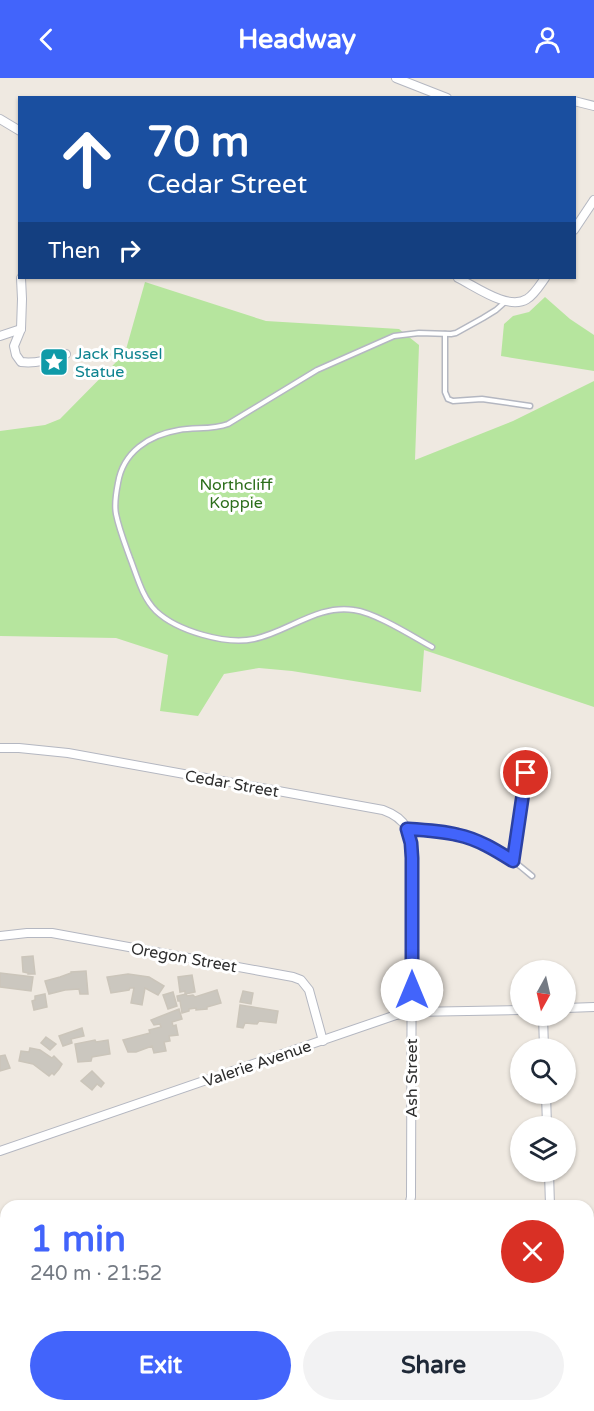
<!DOCTYPE html>
<meta charset="utf-8">
<style>
body{margin:0;font-family:"Varela Round",sans-serif;background:#f2f2f3;color:#1f2937;height:100vh;display:flex;flex-direction:column;font-size:22px;white-space:nowrap}
*{box-sizing:border-box;margin:0}
p{font-size:20px;color:#747a83}
.icon{flex:none;width:33px;height:33px;fill:none;stroke:currentColor;stroke-width:2;stroke-linecap:round;stroke-linejoin:round}
.map{position:relative;flex:1;overflow:hidden}
.side{position:absolute;left:0px;top:1122px;width:594px;height:212px;display:flex;flex-direction:column;background:#fff;border-radius:18px 18px 0 0;box-shadow:0 2px 4px #0004}
.side>*{flex:none}
.banner{position:absolute;left:18px;top:18px;width:558px;height:183px;border-radius:0px;box-shadow:0 2px 4px #0004;background:#1a4fa0;color:#fff;overflow:hidden}
.needle{width:39px;rotate:188deg}
.tools{position:absolute;left:510px;top:882px;display:grid;gap:12px}
.tools a{display:grid;place-items:center;width:66px;height:66px;border-radius:50%;background:#fff;box-shadow:0 2px 4px #0004;font-size:30px}
.pin{position:absolute;display:grid;place-items:center;width:51px;height:51px;color:#fff;margin:-26px;border:3px solid #fff;border-radius:50%;box-shadow:0 2px 6px #0007}
.me{position:absolute;width:66px;margin:-33px;rotate:0deg;stroke-linejoin:round;filter:drop-shadow(0 0 4px #0008)}
.turn{display:flex;align-items:center;gap:21px;height:126px;padding:0 30px;font-size:27px}
.turn .icon{width:78px;height:78px;stroke-width:2.5}
.turn b{display:block;font-size:42px;line-height:51px}
.then{display:flex;align-items:center;height:57px;padding:0 30px;background:#0003;gap:12px;font-size:22px}
.round{display:grid;place-items:center;flex:none;width:63px;height:63px;border-radius:32px;background:#f2f2f3}
.head{display:flex;align-items:center;justify-content:space-between;height:102px;padding:0 30px}
h1{font-size:36px;font-weight:700;line-height:45px;color:#4264fb}
.action{display:flex;gap:12px;margin-top:auto;padding:12px 30px}
.action a{flex:1;height:69px;border-radius:36px;background:#4264fb;color:#fff;font-size:24px;font-weight:700;line-height:69px;text-align:center}
.action a+a{background:#f2f2f3;color:#1f2937}
header{display:flex;justify-content:space-between;align-items:center;height:78px;padding:0 30px;background:#4264fb;color:#fff;font-size:27px;font-weight:700}
.map>svg:first-child{display:block}
</style>
<header><svg class="icon" aria-label="back" viewBox="0 0 24 24"><path d="M15 5l-7 7 7 7"/></svg>Headway<svg class="icon" aria-label="person" viewBox="0 0 24 24"><circle cx="12" cy="8" r="4"/><path d="M4 21q1-7 8-7t8 7"/></svg></header>
<div class="map">
<svg width="594" height="1333" viewBox="0 0 594 1333">
<rect width="100%" height="100%" fill="#efe9e1"/>
<g fill="#b6e59e">
<polygon points="145,204 266,243 399,251 419,267 415,382 513,343 594,303 594,629 424,572 421,614 292,593 259,590 224,596 198,638 160,633 168,577 116,560 0,558 0,353 45,347 60,341 125,275"/>
<polygon points="545,219 570,241 594,257 594,293 501,278 504,246 513,238 529,234"/>
</g>
<g fill="#cbc7bf" stroke="#cbc5ba" stroke-width="1.5">
<polygon points="33,878 35,896 28,896 28,895 23,894 22,879"/>
<polygon points="86,893 88,916 80,916 79,911 65,912 49,916 45,903 60,899 71,895 71,894"/>
<polygon points="0,895 33,899 31,913 0,909"/>
<polygon points="128,896 149,899 164,908 158,917 145,910 142,927 131,925 134,910 130,910 129,912 111,915 107,899"/>
<polygon points="192,897 195,914 185,916 185,913 180,914 178,899"/>
<polygon points="217,912 221,925 207,929 207,931 196,932 196,930 189,931 189,933 182,935 180,923 178,923 177,918 186,916 187,918 193,917 195,919"/>
<polygon points="243,913 253,915 251,926 240,924"/>
<polygon points="173,914 177,928 168,931 163,917"/>
<polygon points="45,916 47,929 34,932 32,923 35,922 35,918"/>
<polygon points="240,927 278,933 276,945 259,943 257,946 245,945 243,950 237,949"/>
<polygon points="179,931 182,941 172,944 173,948 176,947 178,957 169,958 170,963 164,964 166,973 154,975 152,968 136,974 128,974 123,962 150,955 149,952 161,949 160,946 154,947 151,942"/>
<polygon points="82,950 84,958 71,961 72,965 63,968 59,958"/>
<polygon points="46,959 56,966 50,972 41,965"/>
<polygon points="95,962 96,964 108,962 110,976 92,979 91,983 78,984 75,966"/>
<polygon points="30,970 40,972 52,980 54,978 62,986 59,991 54,997 52,995 49,998 33,986 19,983 21,973 29,974"/>
<polygon points="5,977 10,990 0,993 0,978"/>
<polygon points="92,993 104,1005 101,1009 97,1006 92,1012 81,1003"/>
</g>
<g fill="none" stroke-linecap="round" stroke-linejoin="round">
<g stroke="#b4b7c1" stroke-width="7">
<g id="lane">
<polyline points="445,256 445,314 448,321 453,323 482,321 530,328"/>
<path d="M432,569C412,558 376,535 354,532C318,526 288,554 254,561C226,567 177,553 156,533C142,519 137,498 130,480C125,466 119,451 116,436C114,426 116,415 118,405C123,374 149,357 179,352C195,349 212,352 228,346L317,292L394,258L419,255L451,256L456,255L483,240L496,232L505,224"/>
<path d="M407,751C418,752 429,752 440,753C474,757 507,776 532,798"/>
<polyline points="514,783 528,675"/>
<polyline points="435,1328 437,1333"/>
<polyline points="526,1328 527,1333"/>
</g>
</g>
<g stroke="#b4b7c1" stroke-width="10">
<g id="street">
<polyline points="396,0 447,20"/>
<polyline points="574,23 594,28"/>
<polyline points="0,41 20,53"/>
<polyline points="574,152 594,122"/>
<path d="M21,200L22,221L21,251L14,268L16,277L21,284C37,286 51,281 66,276"/>
<path d="M458,200C475,208 508,233 527,221C534,217 540,207 545,200"/>
<polyline points="0,258 21,251"/>
<path d="M0,670H19L68,675L383,732C408,741 411,755 412,779L411,1119L409,1128"/>
<polyline points="0,858 27,855 52,855 293,899 301,902 309,912 323,963"/>
<polyline points="566,930 594,929"/>
<polyline points="543,938 544,970"/>
<polyline points="546,1016 547,1048"/>
<polyline points="0,1073 396,937 411,934 520,932"/>
<polyline points="549,1094 550,1128"/>
<polyline points="0,1275 6,1273"/>
<polyline points="0,1285 6,1299"/>
<polyline points="18,1328 20,1333"/>
<polyline points="558,1328 558,1333"/>
</g>
</g>
<use href="#lane" stroke="#fff" stroke-width="4"/>
<use href="#street" stroke="#fff" stroke-width="8"/>
</g>
<g fill="none" stroke-linecap="round" stroke-linejoin="round">
<g stroke="#2b41a3" stroke-width="15">
<path id="route" d="M412,912V780L411,765L407,751C424,752 442,753 458,757C478,761 497,773 513,783L526,695"/>
</g>
<use href="#route" stroke="#4264fb" stroke-width="10"/>
</g>
<defs>
<g id="sight-square" transform="scale(1.5)"><rect x="-9" y="-9" width="18" height="18" rx="4" fill="#0f9aa8" stroke="#fff"/><path d="M0-6L1.8-2.2L6-1.7L2.9 1.2L3.7 5.4L0 3.3L-3.7 5.4L-2.9 1.2L-6-1.7L-1.8-2.2Z" fill="#fff"/></g>
</defs>
<g fill-rule="evenodd">
<use href="#sight-square" x="54" y="284"/>
</g>
<g text-anchor="middle" stroke-width="6" stroke-linejoin="round" paint-order="stroke">
<g font-size="16" fill="#0d838f" stroke="#fff" text-anchor="start">
<text x="75" y="281">Jack Russel<tspan x="75" dy="18">Statue</tspan></text>
</g>
<g font-size="16" fill="#2c6e1b" stroke="#fff">
<text x="236" y="412">Northcliff<tspan x="236" dy="18">Koppie</tspan></text>
</g>
<g font-size="16" fill="#2e2e2e" stroke="#fff">
<text transform="translate(232 705) rotate(10)" y="6">Cedar Street</text>
<text transform="translate(184 879) rotate(10)" y="6">Oregon Street</text>
<text transform="translate(257 985) rotate(-19)" y="6">Valerie Avenue</text>
<text transform="translate(411 1000) rotate(-90)" y="6">Ash Street</text>
</g>
</g>
</svg>
<div class="tools">
<a><svg class="needle" viewBox="-14 -14 28 28"><path d="M0-13l5 13h-10z" fill="#e53935"/><path d="M0 13l5-13h-10z" fill="#747a83"/></svg></a>
<a><svg class="icon" aria-label="search" viewBox="0 0 24 24"><circle cx="10" cy="10" r="6"/><path d="M15 15l6 6"/></svg></a>
<a><svg class="icon" aria-label="layers" viewBox="0 0 24 24"><path d="M12 4l9 5-9 5-9-5zM3 14l9 5 9-5"/></svg></a>
</div>
<div class="pin" style="left:526px;top:695px;background:#d93025"><svg class="icon" aria-label="arrive" viewBox="0 0 24 24"><path d="M6 21V4h12l-3 4 3 4H6"/></svg></div>
<svg class="me" style="left:412px;top:912px" viewBox="-20 -20 40 40"><circle r="19" fill="#fff"/><path d="M0-13L10 11 0 6-10 11z" fill="#4264fb"/></svg>
<div class="banner">
<div class="turn"><svg class="icon" aria-label="ahead" viewBox="0 0 24 24"><path d="M12 20V5M6 11l6-6 6 6"/></svg><div><b>70 m</b>Cedar Street</div></div>
<div class="then">Then<svg class="icon" aria-label="right" viewBox="0 0 24 24"><path d="M7 20v-9h11M14 6l5 5-5 5"/></svg></div>
</div>
<section class="side">
<div class="head"><div><h1>1 min</h1><p>240 m · 21:52</p></div><a class="round" style="background:#d93025;color:#fff"><svg class="icon" aria-label="close" viewBox="0 0 24 24"><path d="M6 6l12 12M18 6L6 18"/></svg></a></div>
<div class="action"><a>Exit</a><a>Share</a></div>
</section>
</div>
